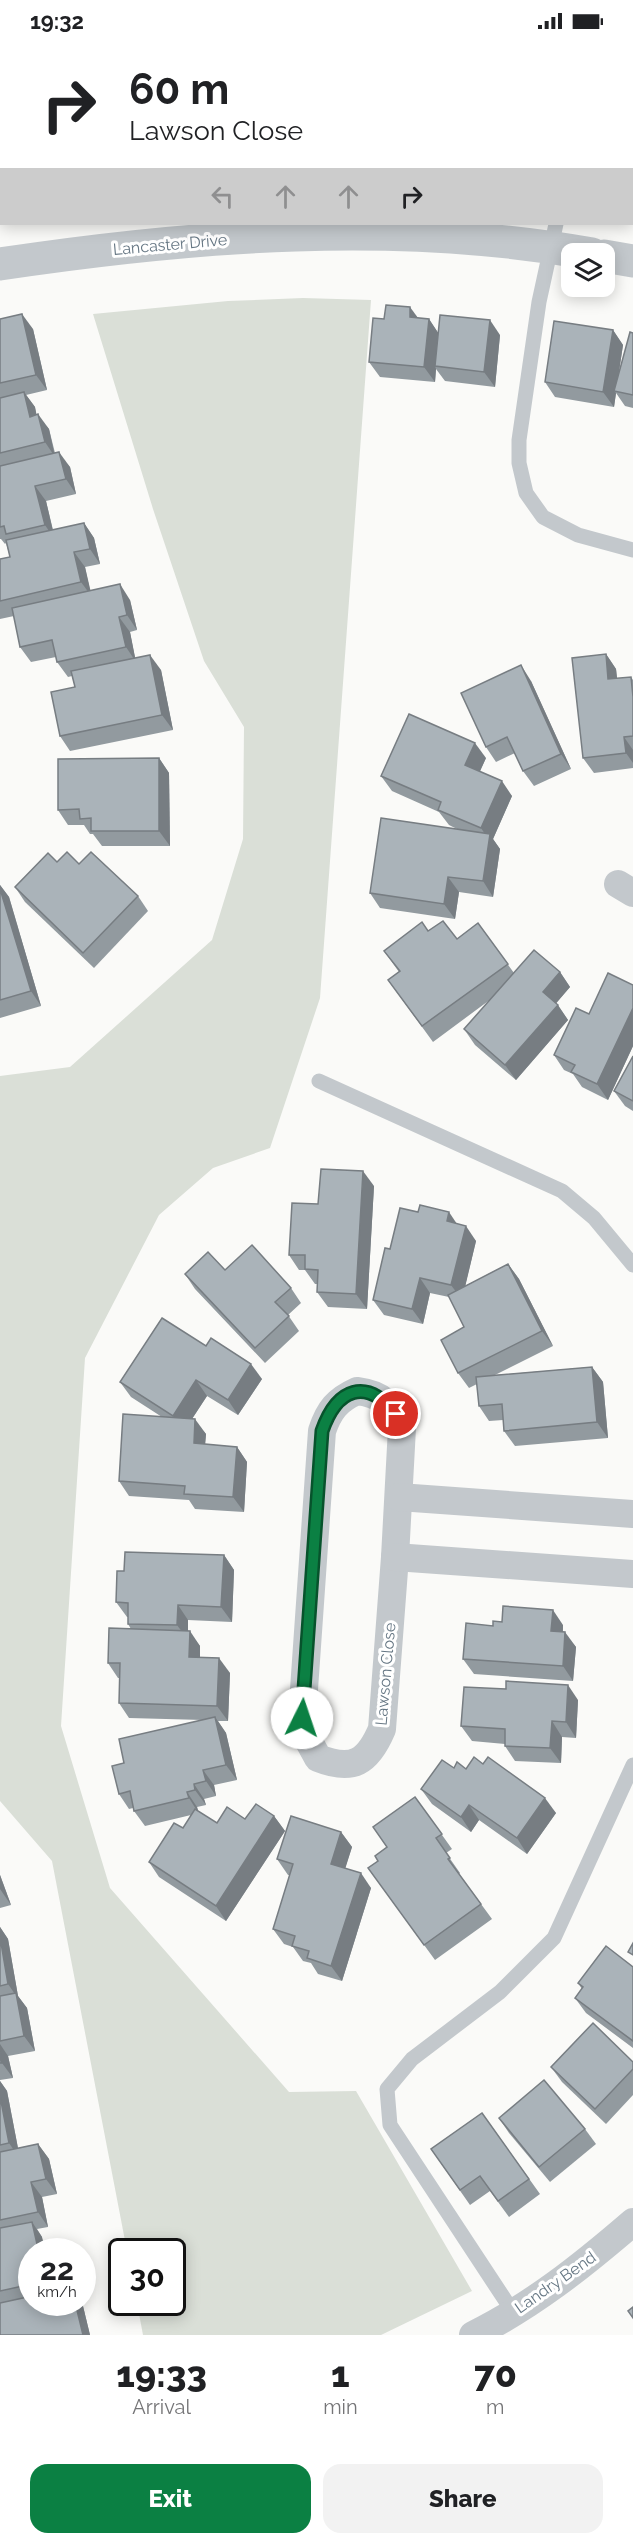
<!DOCTYPE html>
<style>
body{margin:0;font-family:Raleway,sans-serif;background:#f2f2f2;color:#202124;height:100vh;display:flex;flex-direction:column;font-size:22px;white-space:nowrap}
*{box-sizing:border-box;margin:0}
p{font-size:20px;color:#757577}
.icon{flex:none;width:33px;height:33px;fill:none;stroke:currentColor;stroke-width:2;stroke-linecap:round;stroke-linejoin:round}
.map{position:relative;height:2293px;overflow:hidden}
.side{display:flex;flex-direction:column;background:#fff;flex:1}
.side>*{flex:none}
.guide{position:absolute;left:0px;top:0px;width:633px;height:183px;box-shadow:0 3px 15px #0003;background:#fff;color:#202124;overflow:hidden}
.controls{position:absolute;left:561px;top:201px;display:grid;gap:12px}
.controls a{display:grid;place-items:center;width:54px;height:54px;border-radius:12px;background:#fff;box-shadow:0 3px 15px #0003;font-size:30px}
.speed{position:absolute;left:18px;top:2196px;display:flex;gap:12px;font-size:30px;font-weight:700;text-align:center}
.speed>*{display:grid;place-content:center;width:78px;height:78px;border-radius:50%;background:#fff;box-shadow:0 3px 15px #0003;line-height:1}
.speed small{font-size:15px;font-weight:400}
.speed .limit{border:3px solid #111;border-radius:9px;background:#fff;color:#111}
.pin{position:absolute;display:grid;place-items:center;width:51px;height:51px;color:#fff;margin:-26px;border:3px solid #fff;border-radius:50%;box-shadow:0 2px 6px #0007}
.me{position:absolute;width:66px;margin:-33px;rotate:4deg;stroke-linejoin:round;filter:drop-shadow(0 0 4px #0008)}
.turn{display:flex;align-items:center;gap:21px;height:126px;padding:0 30px;font-size:27px}
.turn .icon{width:78px;height:78px;stroke-width:2.5}
.turn b{display:block;font-size:42px;line-height:51px}
.lanes{display:flex;align-items:center;height:57px;padding:0 30px;background:#0003;justify-content:center;gap:30px;direction:ltr}
.lanes .off{opacity:.35}
.eta{display:flex;justify-content:space-evenly;align-items:center;height:102px;text-align:center}
.eta b{font-size:36px;font-weight:800;line-height:42px}
.cta{display:flex;gap:12px;margin-top:auto;padding:12px 30px}
.cta a{flex:1;height:69px;border-radius:18px;background:#0b8043;color:#fff;font-size:24px;font-weight:800;line-height:69px;text-align:center}
.cta a+a{background:#f2f2f2;color:#202124}
.status{display:flex;justify-content:space-between;align-items:center;height:42px;padding:0 30px;background:#fff;direction:ltr}
.status svg{height:16px;fill:currentColor}
.map>svg:first-child{display:block}
</style>
<div class="status"><b>19:32</b><svg viewBox="0 0 49 12"><path d="M0 12V9h3v3zM5 12V6h3v6zM10 12V3h3v9zM15 12V0h3v12zM26 1h20v11H26zM47 4h2v5h-2z"/></svg></div>
<div class="map">
<svg width="633" height="2293" viewBox="0 0 633 2293">
<rect width="100%" height="100%" fill="#fafaf8"/>
<polygon fill="#e8e9e9" points="0,0 168,0 2,2 0,150"/>
<polygon fill="#dadfd7" points="303,256 371,258 320,956 270,1106 213,1126 159,1173 85,1316 61,1684 110,1846 289,2050 356,2049 472,2249 381,2293 143,2293 137,2261 172,2260 172,2210 127,2209 52,1819 0,1759 0,1034 70,1025 212,898 243,797 244,685 204,619 153,467 93,272 228,259"/>
<g fill="none" stroke-linecap="round" stroke-linejoin="round">
<g stroke="#c3c8cc" stroke-width="15">
<polyline points="578,2 578,0"/>
<polyline points="556,182 539,260 519,398 519,421 526,451 543,475 578,493 633,508"/>
<polyline points="319,1039 562,1149 594,1176 633,1223"/>
<polyline points="513,2270 390,2083 387,2047 412,2017 500,1950 554,1896 633,1723"/>
</g>
<g stroke="#c3c8cc" stroke-width="28">
<polyline points="618,842 633,851"/>
<path d="M357,1349C382,1352 393,1363 402,1386L395,1515L382,1687C368,1720 353,1730 318,1716L306,1694L302,1676L322,1389C329,1368 337,1358 357,1349Z"/>
<polyline points="399,1455 633,1472"/>
<polyline points="395,1515 633,1532"/>
<path d="M473,2293C532,2264 583,2223 633,2180"/>
</g>
<g stroke="#c3c8cc" stroke-width="33">
<polyline points="226,2 226,0"/>
<polyline points="297,2 297,0"/>
<polyline points="604,214 633,219"/>
<path d="M0,222C194,193 397,177 592,212"/>
</g>
</g>
<g fill="#929a9f">
<polygon points="418,276 429,277 438,291 500,293 495,345 445,339 436,327 435,340 380,335 369,320 384,277"/>
<polygon points="0,277 33,287 47,348 26,353 35,365 36,373 49,387 55,411 70,425 76,452 46,459 53,488 84,481 94,496 100,522 85,525 90,549 130,558 137,588 130,590 135,616 161,628 173,688 70,709 60,694 75,645 72,634 68,635 57,620 56,615 31,620 20,605 14,574 0,577 0,517 10,515 6,501 5,502 1,497 0,497"/>
<polygon points="613,288 623,303 619,330 633,291 633,366 625,364 616,351 614,365 555,355 545,340"/>
<polygon points="606,612 616,627 617,637 631,635 633,638 633,726 594,731 583,716"/>
<polygon points="531,639 571,727 534,744 523,729 515,711 496,720 486,705"/>
<polygon points="159,716 169,731 170,804 102,804 93,792 90,792 84,783 68,783 58,768"/>
<polygon points="486,716 480,729 512,754 493,797 500,807 493,855 459,850 455,877 380,866 370,851 457,787 449,783 439,770 392,749 381,734"/>
<polygon points="79,822 138,854 148,869 94,926 25,860 15,845"/>
<polygon points="0,843 9,855 41,964 0,976"/>
<polygon points="478,881 514,931 560,930 570,945 556,961 568,978 516,1038 475,1003 464,987 491,957 433,1000 388,938 399,930 384,909 428,889 457,897"/>
<polygon points="633,943 633,1004 608,1058 582,1045 573,1032 564,1028 554,1013 589,972"/>
<polygon points="633,1014 633,1069 625,1064 614,1049"/>
<polygon points="374,1144 367,1267 328,1265 317,1250 318,1242 315,1242 305,1228 299,1228 289,1213 318,1162"/>
<polygon points="457,1182 476,1199 465,1244 508,1222 519,1237 553,1304 495,1333 592,1325 603,1340 608,1396 515,1404 504,1389 503,1378 489,1379 479,1364 477,1342 469,1346 458,1331 464,1285 449,1255 430,1251 423,1282 384,1273 373,1258 390,1207"/>
<polygon points="225,1228 291,1246 301,1261 288,1273 299,1289 265,1321 195,1247 185,1232"/>
<polygon points="206,1304 262,1337 238,1373 207,1354 192,1377 206,1392 205,1402 237,1405 247,1420 244,1470 195,1467 189,1458 129,1454 119,1439 162,1375 131,1355 120,1340"/>
<polygon points="224,1513 234,1528 232,1580 188,1578 188,1589 200,1604 200,1615 230,1631 228,1679 218,1679 226,1691 237,1738 214,1743 216,1754 204,1757 206,1763 197,1765 198,1769 217,1781 274,1774 285,1789 226,1879 159,1835 149,1820 183,1786 191,1773 145,1784 134,1769 133,1766 129,1767 119,1752 124,1721 203,1678 129,1676 119,1661 119,1636 118,1636 108,1621 131,1587 128,1582 128,1575 127,1575 116,1560 124,1529"/>
<polygon points="563,1583 563,1590 576,1605 573,1639 474,1632 463,1617 493,1584"/>
<polygon points="578,1658 576,1696 562,1695 561,1721 515,1719 505,1704 505,1702 472,1699 461,1684"/>
<polygon points="483,1722 556,1771 527,1812 479,1778 471,1790 432,1762 421,1747 454,1726 466,1727"/>
<polygon points="415,1755 452,1807 446,1811 460,1831 459,1832 492,1877 435,1918 368,1826 378,1819 387,1805"/>
<polygon points="341,1790 352,1805 345,1826 371,1846 342,1939 318,1932 311,1921 303,1919 293,1905 284,1902 273,1887 290,1833 288,1833 277,1817"/>
<polygon points="0,1833 11,1863 0,1866"/>
<polygon points="0,1885 8,1897 18,1954 27,1966 35,2009 8,2014 13,2036 0,2038"/>
<polygon points="633,1925 633,2006 586,1971 575,1956 582,1947 578,1941"/>
<polygon points="633,2020 633,2053 606,2082 562,2040 551,2025"/>
<polygon points="0,2039 7,2049 18,2106 38,2102 49,2117 57,2152 42,2155 48,2185 37,2187 42,2195 32,2210 32,2260 82,2260 90,2293 0,2293"/>
<polygon points="482,2071 540,2152 509,2175 490,2149 470,2163 431,2107"/>
<polygon points="499,2076 585,2087 596,2102 550,2140 509,2091"/>
</g>
<g fill="#777d82">
<polygon points="632,68 633,70 633,117 632,116"/>
<polygon points="410,265 421,280 410,275"/>
<polygon points="22,272 33,287 47,348 36,333"/>
<polygon points="429,277 439,292 435,324 436,327 435,340 424,325"/>
<polygon points="490,278 500,293 495,345 484,330"/>
<polygon points="613,288 623,303 616,349 614,349 616,351 614,365 603,350"/>
<polygon points="24,350 35,365 40,390 30,375"/>
<polygon points="38,372 49,387 55,415 45,400"/>
<polygon points="59,410 70,425 76,452 66,437"/>
<polygon points="35,444 46,459 55,498 45,483"/>
<polygon points="84,481 94,496 100,522 90,507"/>
<polygon points="74,510 85,525 92,555 81,540"/>
<polygon points="120,542 130,558 137,588 127,573"/>
<polygon points="119,575 130,590 136,620 126,605"/>
<polygon points="606,612 616,627 619,653 608,637"/>
<polygon points="150,613 161,628 173,688 162,673"/>
<polygon points="521,623 531,639 571,727 561,712"/>
<polygon points="624,695 633,708 633,721 626,711"/>
<polygon points="475,701 486,716 476,738 465,723"/>
<polygon points="159,716 169,731 170,804 159,789"/>
<polygon points="502,739 512,754 493,797 500,807 493,855 483,839 489,798 481,786"/>
<polygon points="448,835 459,850 455,877 444,862"/>
<polygon points="0,843 9,855 41,964 31,949 0,847"/>
<polygon points="560,930 570,945 553,965 543,950"/>
<polygon points="558,963 568,978 516,1038 505,1023"/>
<polygon points="633,966 633,1004 608,1058 597,1042"/>
<polygon points="363,1129 374,1144 367,1267 356,1252"/>
<polygon points="449,1170 459,1185 447,1179"/>
<polygon points="466,1184 476,1199 462,1258 451,1243"/>
<polygon points="508,1222 519,1237 553,1304 542,1289"/>
<polygon points="420,1236 430,1251 423,1282 412,1267"/>
<polygon points="251,1322 262,1337 238,1373 228,1358"/>
<polygon points="592,1325 603,1340 608,1396 597,1380"/>
<polygon points="196,1338 207,1354 184,1389 173,1374"/>
<polygon points="195,1377 206,1392 204,1416 194,1401"/>
<polygon points="237,1405 247,1420 244,1470 233,1455"/>
<polygon points="224,1513 234,1528 232,1580 221,1565"/>
<polygon points="178,1563 188,1578 188,1598 177,1583"/>
<polygon points="553,1568 563,1583 562,1604 551,1589"/>
<polygon points="190,1589 200,1604 200,1630 189,1615"/>
<polygon points="565,1590 576,1605 573,1639 563,1624"/>
<polygon points="219,1616 230,1631 228,1679 217,1664"/>
<polygon points="568,1643 578,1658 576,1696 566,1680"/>
<polygon points="215,1675 226,1691 237,1738 226,1723"/>
<polygon points="552,1679 562,1695 561,1721 550,1706"/>
<polygon points="203,1728 214,1743 216,1754 206,1739"/>
<polygon points="194,1742 204,1757 206,1763 195,1748"/>
<polygon points="187,1750 197,1765 199,1772 189,1756"/>
<polygon points="545,1756 556,1771 527,1812 517,1796"/>
<polygon points="469,1763 479,1778 471,1790 461,1775"/>
<polygon points="274,1774 285,1789 226,1879 216,1864"/>
<polygon points="341,1790 352,1805 342,1837 331,1822"/>
<polygon points="361,1831 371,1846 342,1939 331,1924"/>
<polygon points="0,1833 11,1863 0,1847"/>
<polygon points="0,1885 8,1897 18,1954 27,1966 35,2009 24,1994 17,1955 8,1942 0,1895"/>
<polygon points="0,2002 8,2014 13,2036 2,2021 0,2010"/>
<polygon points="0,2039 7,2049 20,2117 9,2101 0,2054"/>
<polygon points="38,2102 49,2117 57,2152 46,2137"/>
<polygon points="31,2140 42,2155 48,2185 38,2170"/>
<polygon points="32,2180 42,2195 46,2210 37,2202"/>
<polygon points="51,2199 58,2210 53,2210"/>
<polygon points="75,2260 82,2260 90,2293 83,2293"/>
</g>
<g fill="#aab3b9" stroke="#777d82" stroke-width="1.5">
<rect x="367" y="0" width="70" height="2"/>
<polygon points="633,90 633,117 632,116 632,98"/>
<polygon points="386,263 410,265 410,275 429,277 424,325 369,320 373,276 384,277"/>
<polygon points="22,272 36,333 0,341 0,277"/>
<polygon points="440,273 490,278 484,330 435,324"/>
<polygon points="554,279 613,288 603,350 545,340"/>
<polygon points="630,290 633,291 633,353 614,349"/>
<polygon points="24,350 30,375 38,372 45,400 0,411 0,356"/>
<polygon points="59,410 66,437 35,444 45,483 6,492 4,484 0,485 0,424"/>
<polygon points="84,481 90,507 74,510 81,540 0,559 0,517 10,515 6,498"/>
<polygon points="120,542 127,573 119,575 126,605 57,620 52,598 20,605 12,566"/>
<polygon points="606,612 608,637 631,635 633,655 633,694 624,695 626,711 583,716 572,616"/>
<polygon points="150,613 162,673 60,694 51,650 75,645 71,629"/>
<polygon points="521,623 561,712 523,729 507,695 486,705 461,651"/>
<polygon points="409,672 475,701 465,723 502,739 481,786 438,768 441,760 381,734"/>
<polygon points="159,716 159,789 91,789 91,776 80,777 79,767 58,768 58,717"/>
<polygon points="381,776 490,792 483,839 448,835 444,862 370,851"/>
<polygon points="67,810 79,822 91,810 138,854 83,911 15,845 48,811 57,820"/>
<polygon points="0,847 31,949 0,958"/>
<polygon points="443,879 457,897 478,881 508,922 422,984 388,938 400,929 384,909 422,880 428,889"/>
<polygon points="534,908 560,930 543,950 558,963 505,1023 464,987"/>
<polygon points="608,931 633,943 633,966 597,1042 571,1030 575,1023 554,1013 576,966 589,972"/>
<polygon points="633,1014 633,1059 614,1049"/>
<polygon points="321,1127 363,1129 356,1252 317,1250 318,1228 305,1227 305,1213 289,1213 292,1161 318,1162"/>
<polygon points="420,1163 449,1170 447,1179 466,1184 451,1243 420,1236 412,1267 373,1258 385,1206 390,1207 400,1166 418,1170"/>
<polygon points="252,1203 291,1246 275,1260 289,1274 255,1306 185,1232 208,1210 225,1228"/>
<polygon points="508,1222 542,1289 458,1331 441,1298 464,1285 448,1253"/>
<polygon points="162,1276 206,1304 211,1296 251,1322 228,1358 196,1338 173,1374 120,1340"/>
<polygon points="592,1325 597,1380 504,1389 502,1362 479,1364 476,1335"/>
<polygon points="123,1372 195,1377 194,1401 237,1405 233,1455 184,1452 185,1444 119,1439"/>
<polygon points="125,1510 224,1513 221,1565 178,1563 177,1583 128,1582 128,1561 116,1560 117,1529 124,1529"/>
<polygon points="503,1564 553,1568 551,1589 565,1590 563,1624 463,1617 466,1581 493,1584 493,1579 502,1580"/>
<polygon points="109,1586 190,1589 189,1615 219,1616 217,1664 119,1661 120,1621 108,1621"/>
<polygon points="506,1639 568,1643 566,1680 552,1679 550,1706 505,1704 505,1687 461,1684 464,1645 506,1647"/>
<polygon points="215,1675 226,1723 203,1728 206,1739 194,1742 195,1748 187,1750 189,1756 134,1769 130,1749 119,1752 112,1724 124,1721 119,1697"/>
<polygon points="474,1715 483,1722 488,1715 545,1756 517,1796 469,1763 461,1775 421,1747 442,1718 454,1726 457,1720 466,1727"/>
<polygon points="415,1755 442,1792 436,1796 450,1816 448,1817 481,1862 424,1903 368,1826 378,1819 375,1814 387,1805 373,1785"/>
<polygon points="256,1762 274,1774 216,1864 149,1820 174,1781 183,1786 195,1767 217,1781 227,1765 245,1777"/>
<polygon points="291,1774 341,1790 331,1822 361,1831 331,1924 307,1916 309,1909 292,1904 295,1894 273,1887 293,1822 277,1817"/>
<polygon points="0,1895 8,1942 0,1944"/>
<polygon points="633,1901 633,1913 628,1910"/>
<polygon points="606,1904 633,1925 633,1999 575,1956 583,1945 578,1941"/>
<polygon points="16,1951 24,1994 0,1999 0,1954"/>
<polygon points="593,1981 633,2020 633,2027 595,2067 551,2025"/>
<polygon points="0,2010 2,2021 0,2021"/>
<polygon points="544,2038 585,2087 539,2125 499,2076"/>
<polygon points="0,2054 9,2101 0,2103"/>
<polygon points="482,2071 529,2137 498,2159 480,2134 460,2148 431,2107"/>
<polygon points="38,2102 46,2137 31,2140 38,2170 0,2178 0,2110"/>
<polygon points="32,2180 37,2202 51,2199 53,2210 32,2210 32,2242 0,2249 0,2186"/>
<polygon points="32,2254 32,2260 75,2260 83,2293 0,2293 0,2261"/>
<polygon points="633,2265 633,2276 628,2269"/>
</g>
<g fill="none" stroke-linecap="round" stroke-linejoin="round">
<g stroke="#07532c" stroke-width="15">
<path id="route" d="M302,1676L322,1389C337,1346 366,1335 396,1372"/>
</g>
<use href="#route" stroke="#0b8043" stroke-width="10"/>
</g>
<g text-anchor="middle" stroke-width="6" stroke-linejoin="round" paint-order="stroke">
<g font-size="16" fill="#657683" stroke="#fff">
<text transform="translate(170 202) rotate(-5)" y="6">Lancaster Drive</text>
<text transform="translate(385 1632) rotate(-85)" y="6">Lawson Close</text>
<text transform="translate(555 2240) rotate(-35)" y="6">Landry Bend</text>
</g>
</g>
</svg>
<div class="controls">
<a><svg class="icon" aria-label="layers" viewBox="0 0 24 24"><path d="M12 4l9 5-9 5-9-5zM3 14l9 5 9-5"/></svg></a>
</div>
<div class="speed"><div>22<small>km/h</small></div><div class="limit">30</div></div>
<div class="pin" style="left:396px;top:1372px;background:#d93025"><svg class="icon" aria-label="arrive" viewBox="0 0 24 24"><path d="M6 21V4h12l-3 4 3 4H6"/></svg></div>
<svg class="me" style="left:302px;top:1676px" viewBox="-20 -20 40 40"><circle r="19" fill="#fff"/><path d="M0-13L10 11 0 6-10 11z" fill="#0b8043"/></svg>
<div class="guide">
<div class="turn"><svg class="icon" aria-label="right" viewBox="0 0 24 24"><path d="M7 20v-9h11M14 6l5 5-5 5"/></svg><div><b>60 m</b>Lawson Close</div></div>
<div class="lanes"><svg class="icon off" aria-label="left" viewBox="0 0 24 24"><path d="M17 20v-9H6M10 6l-5 5 5 5"/></svg><svg class="icon off" aria-label="ahead" viewBox="0 0 24 24"><path d="M12 20V5M6 11l6-6 6 6"/></svg><svg class="icon off" aria-label="ahead" viewBox="0 0 24 24"><path d="M12 20V5M6 11l6-6 6 6"/></svg><svg class="icon" aria-label="right" viewBox="0 0 24 24"><path d="M7 20v-9h11M14 6l5 5-5 5"/></svg></div>
</div>
</div>
<section class="side">
<div class="eta">
<div><b>19:33</b><p>Arrival</p></div>
<div><b>1</b><p>min</p></div>
<div><b>70</b><p>m</p></div>
</div>
<div class="cta"><a>Exit</a><a>Share</a></div>
</section>
